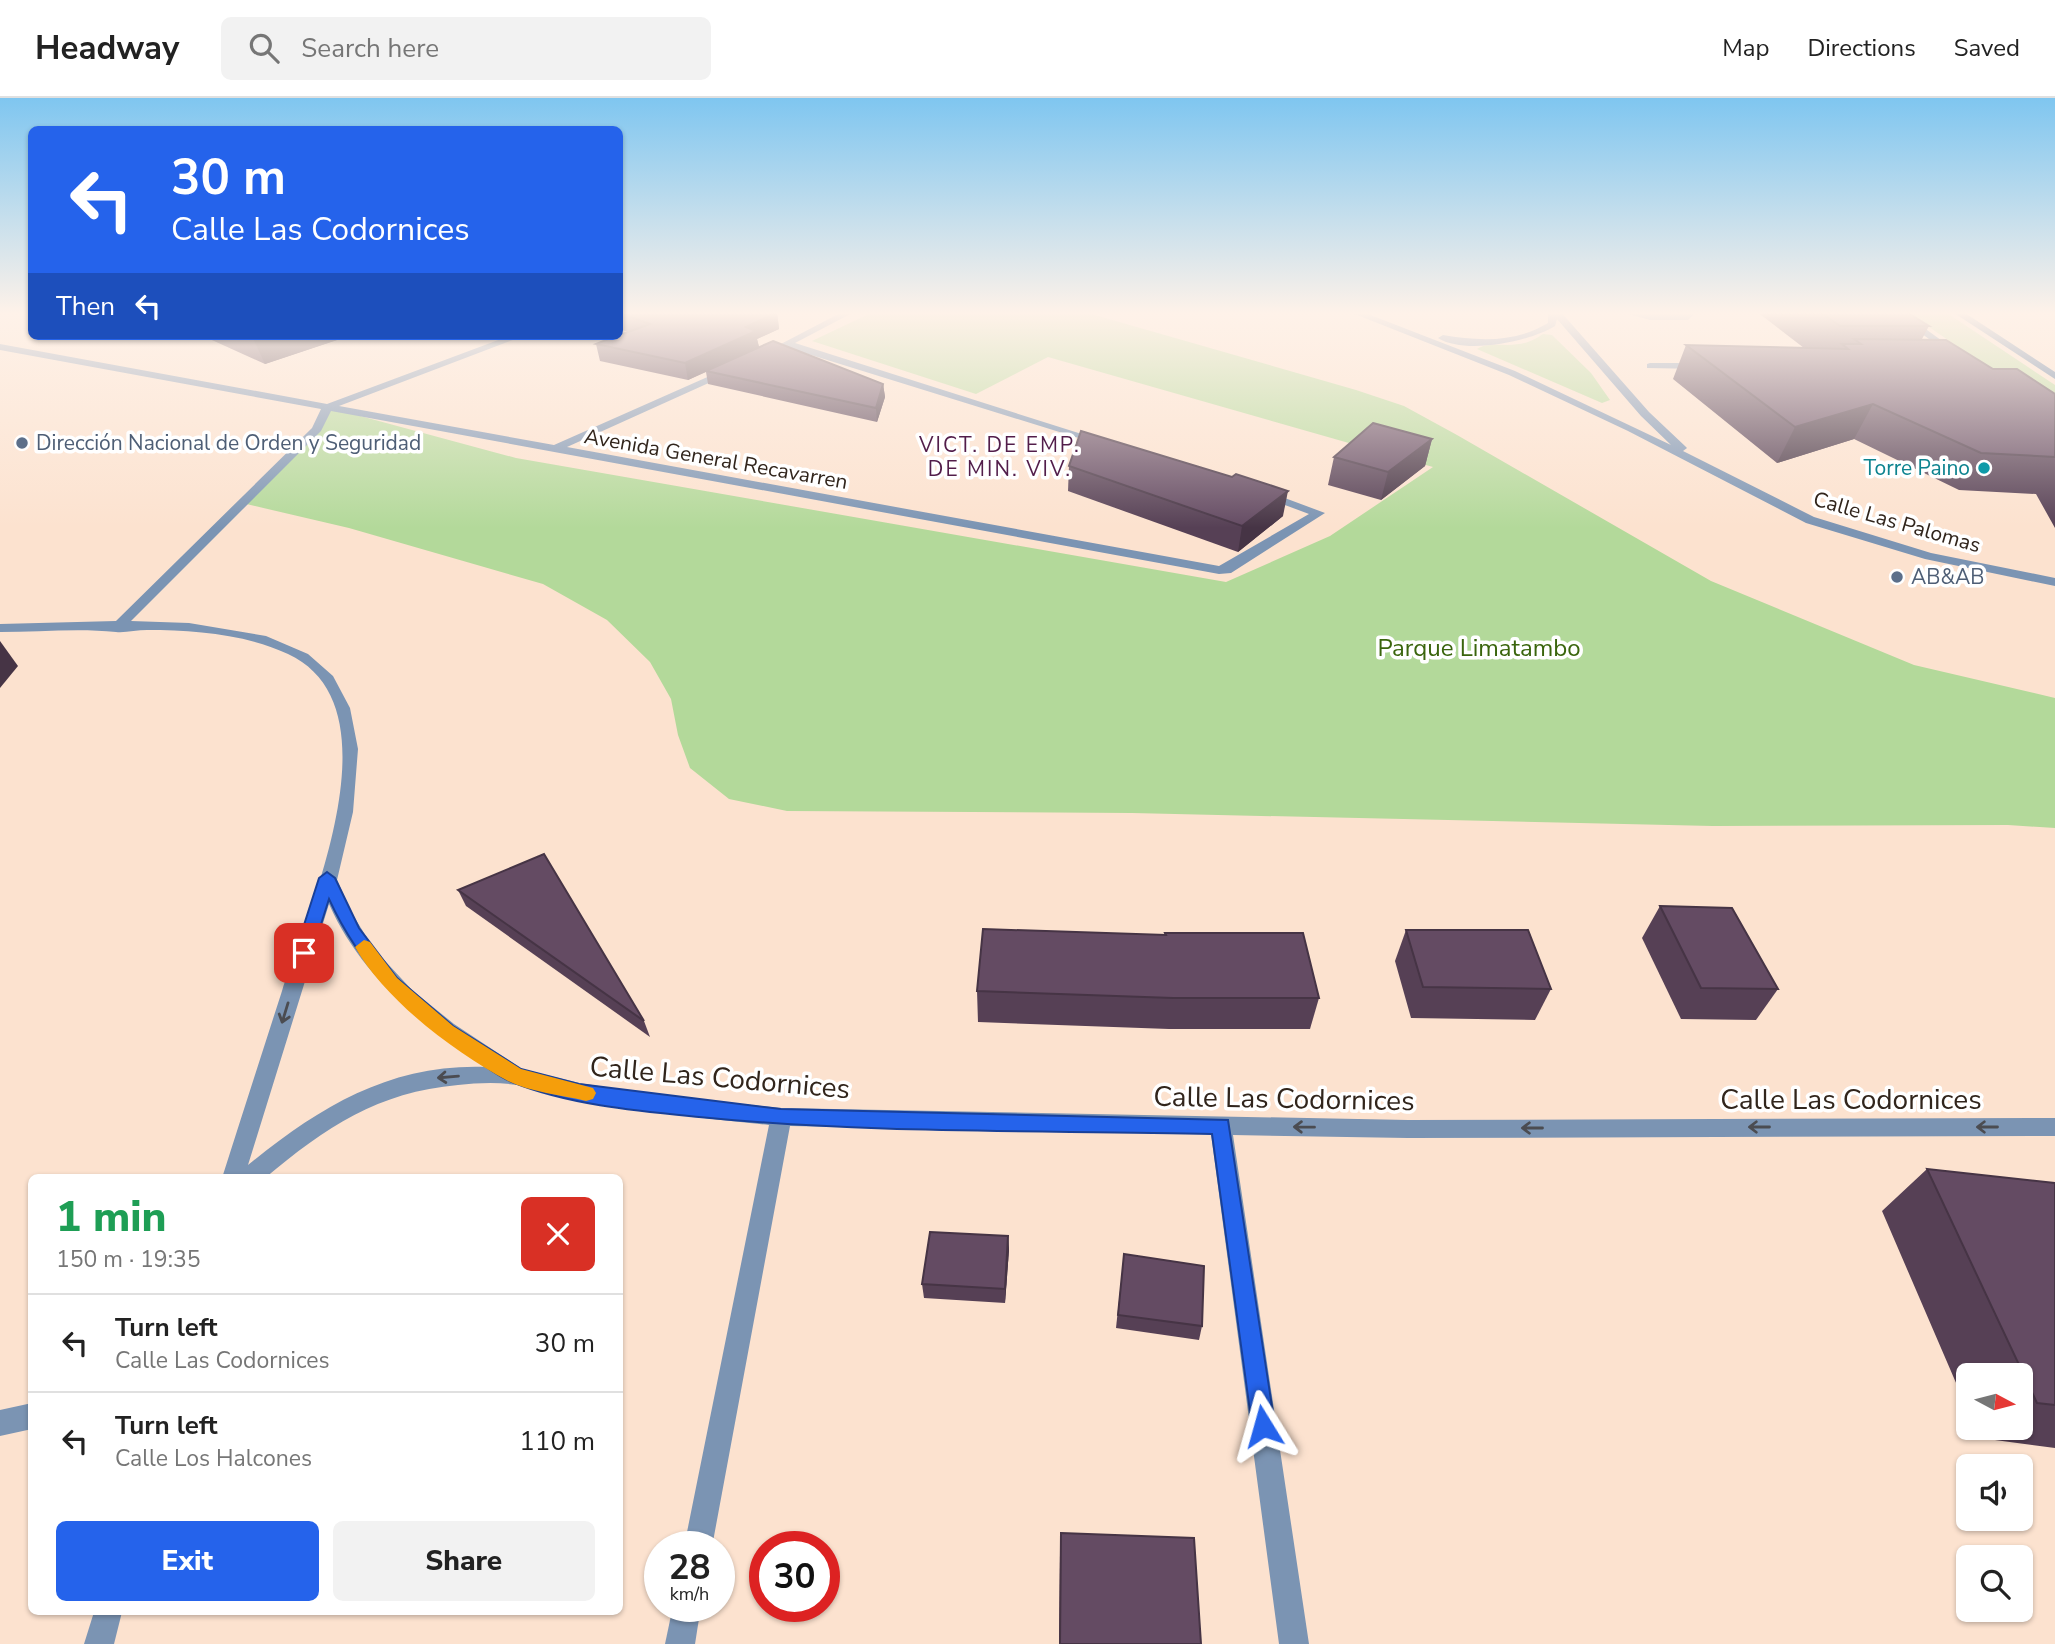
<!DOCTYPE html>
<meta charset="utf-8">
<style>
body{margin:0;font-family:"Nunito Sans",sans-serif;background:#f2f2f2;color:#222;height:100vh;display:flex;flex-direction:column;font-size:26px;white-space:nowrap}
*{box-sizing:border-box;margin:0}
p{font-size:23px;color:#767676}
.icon{flex:none;width:38px;height:38px;fill:none;stroke:currentColor;stroke-width:2;stroke-linecap:round;stroke-linejoin:round}
.map{position:relative;flex:1;overflow:hidden}
.details{position:absolute;left:28px;top:1076px;width:595px;height:441px;display:flex;flex-direction:column;background:#fff;border-radius:10px;box-shadow:0 2px 5px #0004}
.details>*{flex:none}
.hud{position:absolute;left:28px;top:28px;width:595px;height:214px;border-radius:10px;box-shadow:0 2px 5px #0004;background:#2563eb;color:#fff;overflow:hidden}
.needle{width:46px;rotate:97deg}
.fabs{position:absolute;left:1956px;top:1265px;display:grid;gap:14px}
.fabs a{display:grid;place-items:center;width:77px;height:77px;border-radius:10px;background:#fff;box-shadow:0 2px 5px #0004;font-size:35px}
.speed{position:absolute;left:644px;top:1433px;display:flex;gap:14px;font-size:35px;font-weight:700;text-align:center}
.speed>*{display:grid;place-content:center;width:91px;height:91px;border-radius:50%;background:#fff;box-shadow:0 2px 5px #0004;line-height:1}
.speed small{font-size:18px;font-weight:400}
.speed .limit{border:10px solid #d22;background:#fff;color:#111}
.pin{position:absolute;display:grid;place-items:center;width:60px;height:60px;color:#fff;margin:-30px;border-radius:14px;box-shadow:0 4px 10px #0006}
.me{position:absolute;width:77px;margin:-38px;rotate:352deg;stroke-linejoin:round;filter:drop-shadow(0 0 5px #0008)}
.turn{display:flex;align-items:center;gap:24px;height:147px;padding:0 28px;font-size:32px}
.turn .icon{width:91px;height:91px;stroke-width:2.5}
.turn b{display:block;font-size:49px;line-height:60px}
.then{display:flex;align-items:center;height:66px;padding:0 28px;background:#0003;gap:14px;font-size:26px}
.round{display:grid;place-items:center;flex:none;width:74px;height:74px;border-radius:10px;background:#f2f2f2}
.head{display:flex;align-items:center;justify-content:space-between;height:119px;padding:0 28px}
h1{font-size:42px;font-weight:800;line-height:52px;color:#1e9e55}
.primary-button{display:flex;gap:14px;margin-top:auto;padding:14px 28px}
.primary-button a{flex:1;height:80px;border-radius:10px;background:#2563eb;color:#fff;font-size:28px;font-weight:800;line-height:80px;text-align:center}
.primary-button a+a{background:#f2f2f2;color:#222}
ul{padding:0;list-style:none}
li{display:flex;align-items:center;gap:21px;height:98px;padding:0 28px;border-top:2px solid #e0e0e0}
li div{flex:1}
li b{display:block;font-size:26px}
li em{font-style:normal}
header{display:flex;align-items:center;gap:42px;box-sizing:border-box;height:98px;padding:0 35px;background:#fff;border-bottom:2px solid #e0e0e0}
header strong{font-size:33px}
nav{display:flex;gap:38px;margin-inline-start:auto;font-size:24px}
.search{width:490px;height:63px;background:#f2f2f2;display:flex;align-items:center;gap:18px;box-sizing:border-box;padding:0 24px;border-radius:10px;color:#767676;font-size:26px}
.map>svg:first-child{display:block}
</style>
<header>
<strong>Headway</strong>
<div class="search"><svg class="icon" aria-label="search" viewBox="0 0 24 24"><circle cx="10" cy="10" r="6"/><path d="M15 15l6 6"/></svg>Search here</div>
<nav><a>Map</a><a>Directions</a><a>Saved</a></nav>
</header>
<div class="map">
<svg width="2055" height="1546" viewBox="0 0 2055 1546">
<rect width="100%" height="100%" fill="#fce2cf"/>
<g fill="#b3d99a">
<polygon points="875,213 1081,213 1356,292 1404,308 1457,337 1711,483 1914,567 2055,600 2055,730 2008,727 1713,728 1132,715 787,713 729,701 690,670 678,637 671,601 650,564 607,522 543,486 349,430 242,405 317,332 327,309 516,360 1226,484 1330,438 1433,369 1048,259 976,296 812,243"/>
<polygon points="1906,213 1944,213 2055,287 2055,316"/>
<path d="M1543,236L1552,237L1591,275L1610,302L1602,305L1477,251C1494,240 1516,256 1543,236Z"/>
</g>
<g fill="none" stroke-linecap="round" stroke-linejoin="round">
<g fill="#7b94b3" fill-rule="evenodd">
<polygon points="1618,213 1685,216 1688,213 1697,213 1688,222 1650,222"/>
<polygon points="1650,265 1702,265 1707,268 1702,271 1647,270 1647,266"/>
</g>
<g fill="#7b94b3" fill-rule="evenodd">
<polygon points="844,213 856,213 795,245 1107,344 1098,346 779,247"/>
<path d="M1347,213H1360L1515,273L1671,347L1641,318L1557,221L1555,228C1529,244 1465,257 1438,240L1443,237C1479,243 1515,245 1548,225V213H1560L1649,314L1685,348L1687,350L1683,353L1814,419L1931,455L2055,480V488L1925,461L1806,425L1628,333L1509,277Z"/>
<path d="M509,238H523L339,308L554,347L730,269L733,270V274L567,349L1219,468L1309,416L1261,398V394H1269L1325,415L1231,475L1219,476L331,313L321,333L131,523L189,525L266,538L308,556L333,578L350,610L358,651L353,714L337,782L351,814L374,851L412,892L454,926L522,971L579,985L671,999L781,1010L1408,1022L2055,1020V1038L1408,1040L1233,1037L1309,1546H1279L1211,1036L790,1028L712,1449H684L769,1027C707,1021 645,1013 584,1004C561,1000 539,990 517,987C498,984 477,985 458,987C378,994 326,1029 265,1080H222C242,1017 262,955 282,893C309,811 400,608 288,556C245,536 194,532 147,532C137,532 125,535 116,534C79,530 38,534 0,534V526L116,523L312,330L321,311L0,252V246L327,306ZM329,806C361,878 421,926 485,969C389,966 320,1009 248,1067Z"/>
<polygon points="32,1305 32,1331 0,1338 0,1312"/>
<polygon points="673,1508 701,1508 695,1546 665,1546"/>
<polygon points="94,1514 122,1514 114,1546 84,1546"/>
</g>
<g fill="#466b98" fill-rule="evenodd">
<polygon points="1891,213 1901,213 1960,256 1952,258"/>
<polygon points="1951,213 1962,213 2055,274 2055,281"/>
</g>
</g>
<g fill="#564055">
<polygon points="620,213 777,214 779,231 757,241 759,249 883,286 885,299 877,324 708,286 706,274 688,282 600,263 596,246 628,234 620,231"/>
<polygon points="1756,213 1905,213 1929,228 1922,241 2055,296 2055,430 2036,396 1959,392 1854,341 1777,365 1673,281 1686,247 1804,250"/>
<polygon points="203,238 349,238 265,266"/>
<polygon points="1432,341 1425,368 1381,402 1328,387 1334,359"/>
<polygon points="1069,368 1232,379 1283,418 1238,454 1068,393"/>
<polygon points="458,792 644,923 650,939 466,808"/>
<polygon points="1660,808 1778,891 1756,922 1681,921 1642,840"/>
<polygon points="1406,832 1551,891 1535,922 1411,920 1395,863"/>
<polygon points="1165,837 1319,900 1310,931 1169,931 978,924 977,893"/>
<polygon points="1927,1071 2055,1085 2055,1350 1980,1340 1975,1330 2021,1330 2021,1278 1969,1278 1969,1315 1882,1113"/>
<polygon points="1008,1138 1009,1152 1005,1205 924,1200 922,1186"/>
<polygon points="1124,1156 1202,1228 1199,1242 1116,1230"/>
<polygon points="1061,1435 1201,1546 1059,1546 1060,1456"/>
</g>
<g fill="#463445">
<polygon points="777,214 779,231 757,241 759,249 688,282 685,265 746,229"/>
<polygon points="252,238 349,238 265,266"/>
<polygon points="883,286 885,299 877,324 876,310"/>
<polygon points="1873,306 1854,341 1777,365 1795,329"/>
<polygon points="1432,341 1425,368 1381,402 1388,374"/>
<polygon points="1288,393 1283,418 1238,454 1242,428"/>
<polygon points="0,543 18,568 0,590"/>
<polygon points="1008,1138 1009,1152 1005,1205 1005,1191"/>
</g>
<g fill="#644b63" stroke="#463445" stroke-width="2">
<polygon points="620,213 774,213 777,214 746,229 756,233 685,265 596,246 616,238 620,238 620,237 650,226 620,215"/>
<polygon points="1819,213 1905,213 1929,228 1840,228"/>
<polygon points="1854,241 1946,242 1993,271 2017,271 2055,296 2055,359 1981,355 1873,306 1795,329 1686,247 1848,251 1842,246 1861,246"/>
<polygon points="773,243 883,286 876,310 706,273"/>
<polygon points="1373,325 1432,341 1388,374 1334,359"/>
<polygon points="1081,333 1232,379 1236,376 1288,393 1242,428 1069,368"/>
<polygon points="544,756 644,923 458,792"/>
<polygon points="1660,808 1732,810 1778,891 1701,890"/>
<polygon points="983,831 1166,837 1165,835 1303,835 1319,900 1173,900 977,893"/>
<polygon points="1406,832 1528,832 1551,891 1423,889"/>
<polygon points="1927,1071 2055,1085 2055,1307 2037,1305"/>
<polygon points="930,1134 1008,1138 1005,1191 922,1186"/>
<polygon points="1124,1156 1204,1168 1202,1228 1118,1217"/>
<polygon points="1061,1435 1194,1440 1201,1546 1060,1546"/>
</g>
<defs><path id="oneway-shaft" d="M-6 0H5M1.5-3L5.5 0L1.5 3" fill="none" stroke-width="1.6" stroke-linecap="round" stroke-linejoin="round" transform="scale(1.75)"/></defs>
<g stroke="#4b4c51">
<use href="#oneway-shaft" transform="translate(285 915) rotate(107)"/>
<use href="#oneway-shaft" transform="translate(448 979) rotate(175)"/>
<use href="#oneway-shaft" transform="translate(1304 1029) rotate(-179)"/>
<use href="#oneway-shaft" transform="translate(1759 1029) rotate(180)"/>
<use href="#oneway-shaft" transform="translate(1987 1029) rotate(180)"/>
<use href="#oneway-shaft" transform="translate(1532 1030) rotate(180)"/>
</g>
<linearGradient id="sky" x2="0" y2="1"><stop stop-color="#7fc6f0"/><stop offset="0.5" stop-color="#fef2e9"/><stop offset="1" stop-color="#fef2e9" stop-opacity="0"/></linearGradient>
<rect width="2055" height="430" fill="url(#sky)"/>
<path fill="#2563eb" stroke="#184099" stroke-width="2" d="M327,774L335,780L359,830L397,880L453,928L521,971L579,986L781,1011L1228,1022L1275,1328L1272,1336L1263,1340L1255,1336L1252,1328L1212,1036C1041,1032 869,1036 699,1019C638,1013 569,1007 512,984C498,979 484,967 472,959C409,918 360,869 329,801L312,855L304,861L298,859L295,855L319,780Z"/>
<path fill="#f59e0b" d="M364,842L370,844L397,880L453,928L521,971L593,990L596,995L593,1001L586,1003C562,997 530,994 508,983C454,954 385,902 355,849Z"/>
<g fill="#5c6f8a" stroke="#fff" stroke-width="2.5">
<circle cx="22" cy="345" r="7"/>
<circle cx="1897" cy="479" r="7"/>
</g>
<circle fill="#0f9aa8" stroke="#fff" stroke-width="2.5" cx="1984" cy="370" r="7"/>
<g text-anchor="middle" stroke-width="7" stroke-linejoin="round" paint-order="stroke">
<g font-size="21" fill="#4e5e75" stroke="#fff" text-anchor="start">
<text x="36" y="352">Dirección Nacional de Orden y Seguridad</text>
<text x="1911" y="486">AB&amp;AB</text>
</g>
<g font-size="21" letter-spacing="2" fill="#521d4a" stroke="#fff">
<text x="1000" y="354">VICT. DE EMP.<tspan x="1000" dy="24">DE MIN. VIV.</tspan></text>
</g>
<g font-size="21" fill="#31251c" stroke="#fff">
<text transform="translate(716 361) rotate(10)" y="7">Avenida General Recavarren</text>
<text transform="translate(1897 424) rotate(16)" y="7">Calle Las Palomas</text>
</g>
<g font-size="21" fill="#0d838f" stroke="#fff" text-anchor="end">
<text x="1970" y="377">Torre Paino</text>
</g>
<g font-size="24" fill="#3a650d" stroke="#fff">
<text x="1479" y="558">Parque Limatambo</text>
</g>
<g font-size="28" fill="#31251c" stroke="#fff">
<text transform="translate(720 979) rotate(5)" y="10">Calle Las Codornices</text>
<text transform="translate(1284 1000) rotate(1)" y="10">Calle Las Codornices</text>
<text x="1851" y="1011">Calle Las Codornices</text>
</g>
</g>
</svg>
<div class="fabs">
<a><svg class="needle" viewBox="-14 -14 28 28"><path d="M0-13l5 13h-10z" fill="#e53935"/><path d="M0 13l5-13h-10z" fill="#767676"/></svg></a>
<a><svg class="icon" aria-label="sound" viewBox="0 0 24 24"><path d="M4 9h4l5-4v14l-5-4H4zM17 9q2 3 0 6"/></svg></a>
<a><svg class="icon" aria-label="search" viewBox="0 0 24 24"><circle cx="10" cy="10" r="6"/><path d="M15 15l6 6"/></svg></a>
</div>
<div class="speed"><div>28<small>km/h</small></div><div class="limit">30</div></div>
<div class="pin" style="left:304px;top:855px;background:#d93025"><svg class="icon" aria-label="arrive" viewBox="0 0 24 24"><path d="M6 21V4h12l-3 4 3 4H6"/></svg></div>
<svg class="me" style="left:1263px;top:1328px" viewBox="-20 -20 40 40"><path d="M0-17L14 15 0 8-14 15z" fill="#2563eb" stroke="#fff" stroke-width="4"/></svg>
<div class="hud">
<div class="turn"><svg class="icon" aria-label="left" viewBox="0 0 24 24"><path d="M17 20v-9H6M10 6l-5 5 5 5"/></svg><div><b>30 m</b>Calle Las Codornices</div></div>
<div class="then">Then<svg class="icon" aria-label="left" viewBox="0 0 24 24"><path d="M17 20v-9H6M10 6l-5 5 5 5"/></svg></div>
</div>
<section class="details">
<div class="head"><div><h1>1 min</h1><p>150 m · 19:35</p></div><a class="round" style="background:#d93025;color:#fff"><svg class="icon" aria-label="close" viewBox="0 0 24 24"><path d="M6 6l12 12M18 6L6 18"/></svg></a></div>
<ul>
<li><svg class="icon" aria-label="left" viewBox="0 0 24 24"><path d="M17 20v-9H6M10 6l-5 5 5 5"/></svg><div><b>Turn left</b><p>Calle Las Codornices</p></div><em>30 m</em></li>
<li><svg class="icon" aria-label="left" viewBox="0 0 24 24"><path d="M17 20v-9H6M10 6l-5 5 5 5"/></svg><div><b>Turn left</b><p>Calle Los Halcones</p></div><em>110 m</em></li>
</ul>
<div class="primary-button"><a>Exit</a><a>Share</a></div>
</section>
</div>
